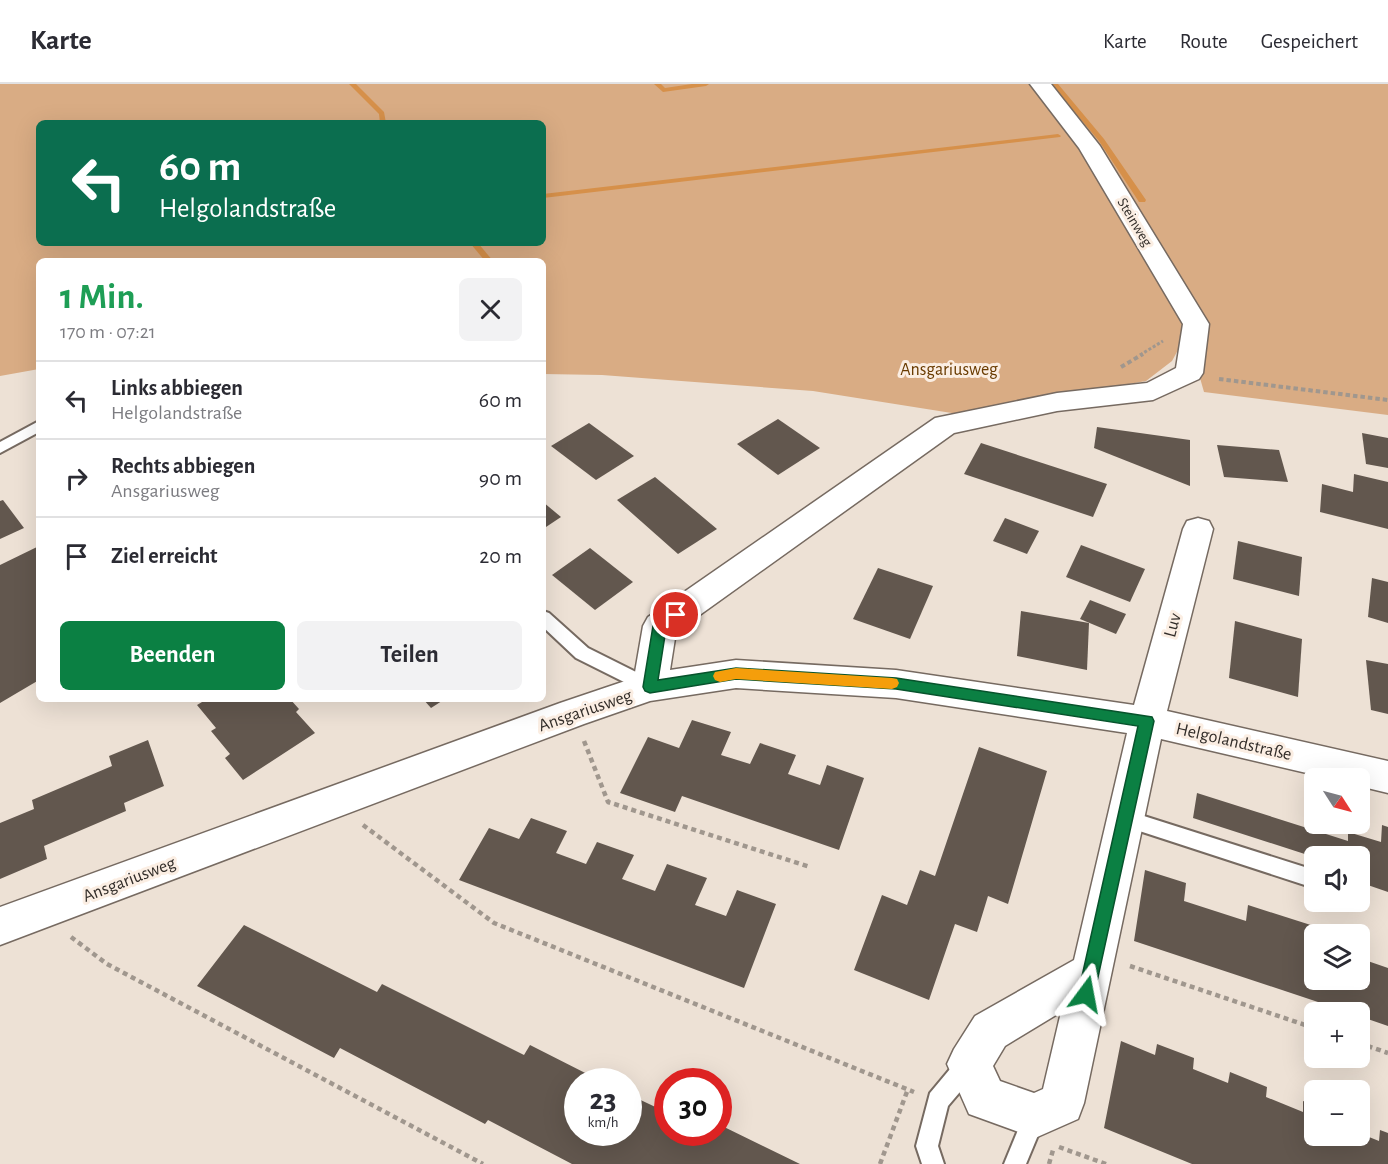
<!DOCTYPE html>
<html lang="de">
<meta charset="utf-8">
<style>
body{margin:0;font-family:"Alegreya Sans",sans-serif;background:#f2f2f3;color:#2b2b33;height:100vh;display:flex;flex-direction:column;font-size:22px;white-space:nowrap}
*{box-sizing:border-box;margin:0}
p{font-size:20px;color:#7c7c81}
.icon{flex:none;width:33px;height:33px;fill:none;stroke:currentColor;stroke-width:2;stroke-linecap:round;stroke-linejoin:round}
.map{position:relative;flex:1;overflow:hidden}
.details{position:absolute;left:36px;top:174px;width:510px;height:444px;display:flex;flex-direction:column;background:#fff;border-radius:9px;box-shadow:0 6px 24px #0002}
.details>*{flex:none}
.top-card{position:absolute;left:36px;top:36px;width:510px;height:126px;border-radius:9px;box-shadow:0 6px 24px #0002;background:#0b6e4f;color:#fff;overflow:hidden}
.needle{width:39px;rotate:126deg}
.buttons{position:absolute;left:1304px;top:684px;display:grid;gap:12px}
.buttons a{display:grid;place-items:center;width:66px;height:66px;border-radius:9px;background:#fff;box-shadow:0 6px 24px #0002;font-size:30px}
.speed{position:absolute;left:564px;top:984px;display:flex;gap:12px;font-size:30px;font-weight:700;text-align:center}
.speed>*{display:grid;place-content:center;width:78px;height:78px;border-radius:50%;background:#fff;box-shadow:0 6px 24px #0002;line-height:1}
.speed small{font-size:15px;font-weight:400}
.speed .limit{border:9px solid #d22;background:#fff;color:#111}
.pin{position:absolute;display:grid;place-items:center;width:51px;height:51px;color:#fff;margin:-26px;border:3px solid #fff;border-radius:50%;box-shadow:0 2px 6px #0007}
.me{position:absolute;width:66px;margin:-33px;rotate:13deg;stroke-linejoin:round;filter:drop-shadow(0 0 4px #0008)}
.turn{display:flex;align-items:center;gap:21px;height:126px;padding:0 24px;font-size:27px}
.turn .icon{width:78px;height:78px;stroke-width:2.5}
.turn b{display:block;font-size:42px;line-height:51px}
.round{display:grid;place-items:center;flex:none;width:63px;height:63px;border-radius:9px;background:#f2f2f3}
.head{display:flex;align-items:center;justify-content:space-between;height:102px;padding:0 24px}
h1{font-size:36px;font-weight:700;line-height:45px;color:#1e9e55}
.action{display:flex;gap:12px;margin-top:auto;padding:12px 24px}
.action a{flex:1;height:69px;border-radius:9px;background:#0b8043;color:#fff;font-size:24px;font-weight:700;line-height:69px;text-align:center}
.action a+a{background:#f2f2f3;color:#2b2b33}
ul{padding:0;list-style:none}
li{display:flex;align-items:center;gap:18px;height:78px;padding:0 24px;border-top:2px solid #e1e1e2}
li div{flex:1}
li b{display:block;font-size:22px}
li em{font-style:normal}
header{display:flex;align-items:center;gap:36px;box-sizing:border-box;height:84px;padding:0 30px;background:#fff;border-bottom:2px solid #e1e1e2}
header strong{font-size:28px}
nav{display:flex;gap:33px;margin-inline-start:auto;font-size:21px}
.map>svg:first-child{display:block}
</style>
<header>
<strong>Karte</strong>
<nav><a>Karte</a><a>Route</a><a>Gespeichert</a></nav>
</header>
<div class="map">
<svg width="1388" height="1080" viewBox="0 0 1388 1080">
<rect width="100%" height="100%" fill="#ede1d5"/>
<g fill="#d9ac84" fill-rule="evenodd">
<path d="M0,0H1030L1085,68L1183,229L1184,255L1172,277L1146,297L958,330L813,307L602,291L543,290V177H39V285L0,292ZM39,39H543V159H39Z"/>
<polygon points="1048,0 1388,0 1388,331 1204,308 1196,280 1205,237"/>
</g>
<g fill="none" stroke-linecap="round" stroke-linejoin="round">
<g fill="#d6904a" fill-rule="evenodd">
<polygon points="349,0 356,0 384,28 386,39 380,39 379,30"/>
<polygon points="654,0 661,0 665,4 692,0 709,0 706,2 663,8"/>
<polygon points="1051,0 1058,0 1104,55 1146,116 1145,118 1139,118 1099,57"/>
<polygon points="1058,50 1061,52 1060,53 543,114 543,110"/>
<polygon points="470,159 478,159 493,177 485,177"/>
</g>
</g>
<g fill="#62574e">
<polygon points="778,335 820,364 778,391 737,360"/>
<polygon points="589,339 634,372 596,396 551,362"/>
<polygon points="1097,343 1190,356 1190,402 1094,364"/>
<polygon points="1362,349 1388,354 1388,384 1366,380"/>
<polygon points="981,359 1107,400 1093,433 964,390"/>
<polygon points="1217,361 1279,366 1288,398 1224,393"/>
<polygon points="1354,390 1388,398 1388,445 1320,428 1322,400 1353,408"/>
<polygon points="655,393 717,445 678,470 617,416"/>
<polygon points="3,416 24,444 0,455 0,417"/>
<polygon points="543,418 561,433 543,445"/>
<polygon points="1005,434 1039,447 1027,470 993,457"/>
<polygon points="1238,457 1302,473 1299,512 1233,495"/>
<polygon points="1081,461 1145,485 1130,518 1066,493"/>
<polygon points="39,462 39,596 0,619 0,481"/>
<polygon points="590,464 633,498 595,526 552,491"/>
<polygon points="878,484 933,502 910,555 853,535"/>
<polygon points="1372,494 1388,498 1388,539 1368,533"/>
<polygon points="1090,516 1126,530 1116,550 1080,535"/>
<polygon points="1021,527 1089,539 1087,586 1017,572"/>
<polygon points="1235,537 1302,555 1298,613 1229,594"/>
<polygon points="1366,576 1388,580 1388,630 1371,626"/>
<polygon points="199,615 290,615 299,625 296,628 315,649 243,696 225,674 230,670 211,647 216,644 197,621 202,618"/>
<polygon points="423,615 445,615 431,624"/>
<polygon points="692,636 731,648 721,671 750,680 760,659 796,671 788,690 820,701 827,681 864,694 839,766 682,712 675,728 620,709 648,653 679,664"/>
<polygon points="148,656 164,702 124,719 126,727 44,762 47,775 0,795 0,739 34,725 32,716 112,682 109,672"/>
<polygon points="979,663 1047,687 1008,820 988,812 977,848 955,840 929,916 854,886 882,811 907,821 920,786 935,792"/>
<polygon points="1197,709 1348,757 1348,748 1381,758 1382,741 1388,743 1388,808 1359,798 1359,772 1314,773 1193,734"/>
<polygon points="531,734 567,747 556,769 586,780 597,758 634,771 622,795 655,807 667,780 707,794 695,821 726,832 737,806 776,820 744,904 459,796 489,744 519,755"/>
<polygon points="1145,786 1186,799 1184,817 1246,837 1248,821 1317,843 1317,850 1314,850 1314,896 1359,896 1359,874 1388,884 1388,942 1359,932 1359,928 1348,928 1134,857"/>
<polygon points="244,841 377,908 382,900 524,971 530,961 603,998 578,998 578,1048 628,1048 628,1010 668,1029 668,1048 718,1048 718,1040 800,1080 572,1080 488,1036 485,1040 340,964 334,974 197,902"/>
<polygon points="1121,957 1155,971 1157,960 1194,974 1193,985 1228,999 1230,988 1267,1003 1266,1013 1303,1028 1303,1017 1314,1021 1314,1052 1359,1052 1359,1049 1379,1057 1380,1046 1388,1049 1388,1080 1192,1080 1104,1044"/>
</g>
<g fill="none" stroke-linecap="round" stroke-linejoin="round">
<g stroke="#766a61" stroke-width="4">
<g id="lane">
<polygon points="39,337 39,348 0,369 0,358"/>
<polygon points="543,527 549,529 588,564 656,598 659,603 656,608 650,610 644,608 576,574 543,543"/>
<polygon points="1125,726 1314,786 1314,804 1118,740 1116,734 1118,728"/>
<polygon points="968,970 976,973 979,981 976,989 948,1022 938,1062 944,1080 922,1080 916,1062 930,1009 960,973"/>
<polygon points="1035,1021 1043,1024 1046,1032 1026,1080 1004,1080 1027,1024"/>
</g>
</g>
<g stroke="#766a61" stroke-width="3">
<path id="street" d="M1030,0H1051L1100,62L1209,240L1203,289L1199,295L1153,316L1057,327L954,349L676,548L670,586L736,576L896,586L1134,621L1183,445L1187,437L1198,434L1209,437L1213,445L1167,627L1388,677V709L1359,702V694H1328L1161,655L1084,1019L1078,1035L1035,1054L969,1030L947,980L954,965L975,932L1074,876L1127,649L896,614L736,604L650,617L584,640L0,861V823L560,619L634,594L643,542L648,533L935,334L1057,309L1147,299L1176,284L1183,240L1079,64ZM1061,928L1043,1005L1034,1009L1000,997L993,982L1005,962Z"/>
</g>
<polyline stroke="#a0978e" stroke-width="3" stroke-dasharray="3 2" stroke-linecap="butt" points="1140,271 1163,257"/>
<g stroke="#a0978e" stroke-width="4" stroke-dasharray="4.5 3" stroke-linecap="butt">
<polyline points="1121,283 1143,270"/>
<polyline points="1219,295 1388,316"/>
</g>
<g stroke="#a0978e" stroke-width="4.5" stroke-dasharray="5 4" stroke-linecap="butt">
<polyline points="584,657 608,718 810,783"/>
<polyline points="363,741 494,839 914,1008"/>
<polyline points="71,853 107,880 483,1080"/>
<polyline points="1130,882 1314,944"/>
<polyline points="1359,959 1388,969"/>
<polyline points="1059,1063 1106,1080"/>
<polyline points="880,1080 908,1005"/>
<polyline points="1049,1080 1053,1066"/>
</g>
<use href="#lane" fill="#fff" fill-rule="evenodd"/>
<use href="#street" fill="#fff" fill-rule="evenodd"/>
</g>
<polygon fill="#0b8043" stroke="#07532c" stroke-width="1.5" points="676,525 683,531 666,545 658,596 736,584 896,594 1152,633 1154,637 1093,916 1086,918 1080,916 1078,910 1138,642 896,605 736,595 650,609 645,607 643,603 653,542 655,538"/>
<polygon fill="#f59e0b" points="736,584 892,594 897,595 899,599 897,603 892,605 736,595 720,598 715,596 713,592 715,588"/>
<g text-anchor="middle" stroke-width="6" stroke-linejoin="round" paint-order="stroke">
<g font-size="15" fill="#322d29" stroke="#fbeee3">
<text transform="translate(1135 138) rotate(59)" y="5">Steinweg</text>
</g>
<g font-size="18" fill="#693b00" stroke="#fbeee3">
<text x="949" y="291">Ansgariusweg</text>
</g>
<g font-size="18" fill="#322d29" stroke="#fbeee3">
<text transform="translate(1172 541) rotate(-75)" y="6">Luv</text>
<text transform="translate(585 626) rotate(-19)" y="6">Ansgariusweg</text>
<text transform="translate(1234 657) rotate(13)" y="6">Helgolandstraße</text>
<text transform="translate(129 795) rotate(-21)" y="6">Ansgariusweg</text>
</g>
</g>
</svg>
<div class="buttons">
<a><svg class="needle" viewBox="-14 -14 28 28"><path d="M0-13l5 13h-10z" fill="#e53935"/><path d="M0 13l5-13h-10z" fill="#7c7c81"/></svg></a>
<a><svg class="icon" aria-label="sound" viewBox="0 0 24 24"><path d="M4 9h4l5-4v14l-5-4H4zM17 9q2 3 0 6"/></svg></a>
<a><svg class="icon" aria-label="layers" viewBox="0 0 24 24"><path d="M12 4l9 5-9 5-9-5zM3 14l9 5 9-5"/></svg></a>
<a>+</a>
<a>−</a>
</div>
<div class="speed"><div>23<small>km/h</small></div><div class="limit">30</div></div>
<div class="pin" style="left:676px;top:531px;background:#d93025"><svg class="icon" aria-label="arrive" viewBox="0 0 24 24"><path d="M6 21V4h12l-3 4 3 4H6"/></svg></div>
<svg class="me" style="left:1086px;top:910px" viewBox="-20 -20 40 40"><path d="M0-17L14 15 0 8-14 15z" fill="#0b8043" stroke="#fff" stroke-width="4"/></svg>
<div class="top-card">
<div class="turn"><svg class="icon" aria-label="left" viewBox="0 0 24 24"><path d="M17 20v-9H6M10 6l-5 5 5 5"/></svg><div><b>60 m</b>Helgolandstraße</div></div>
</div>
<section class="details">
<div class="head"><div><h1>1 Min.</h1><p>170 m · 07:21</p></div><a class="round"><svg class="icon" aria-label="close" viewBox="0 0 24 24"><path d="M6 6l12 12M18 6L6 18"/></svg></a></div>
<ul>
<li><svg class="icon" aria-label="left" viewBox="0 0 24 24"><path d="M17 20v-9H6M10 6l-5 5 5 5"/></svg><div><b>Links abbiegen</b><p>Helgolandstraße</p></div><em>60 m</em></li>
<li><svg class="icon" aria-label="right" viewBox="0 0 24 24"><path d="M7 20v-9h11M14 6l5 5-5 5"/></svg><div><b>Rechts abbiegen</b><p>Ansgariusweg</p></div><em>90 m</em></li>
<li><svg class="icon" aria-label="arrive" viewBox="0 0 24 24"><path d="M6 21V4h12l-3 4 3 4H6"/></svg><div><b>Ziel erreicht</b></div><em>20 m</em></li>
</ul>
<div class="action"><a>Beenden</a><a>Teilen</a></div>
</section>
</div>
